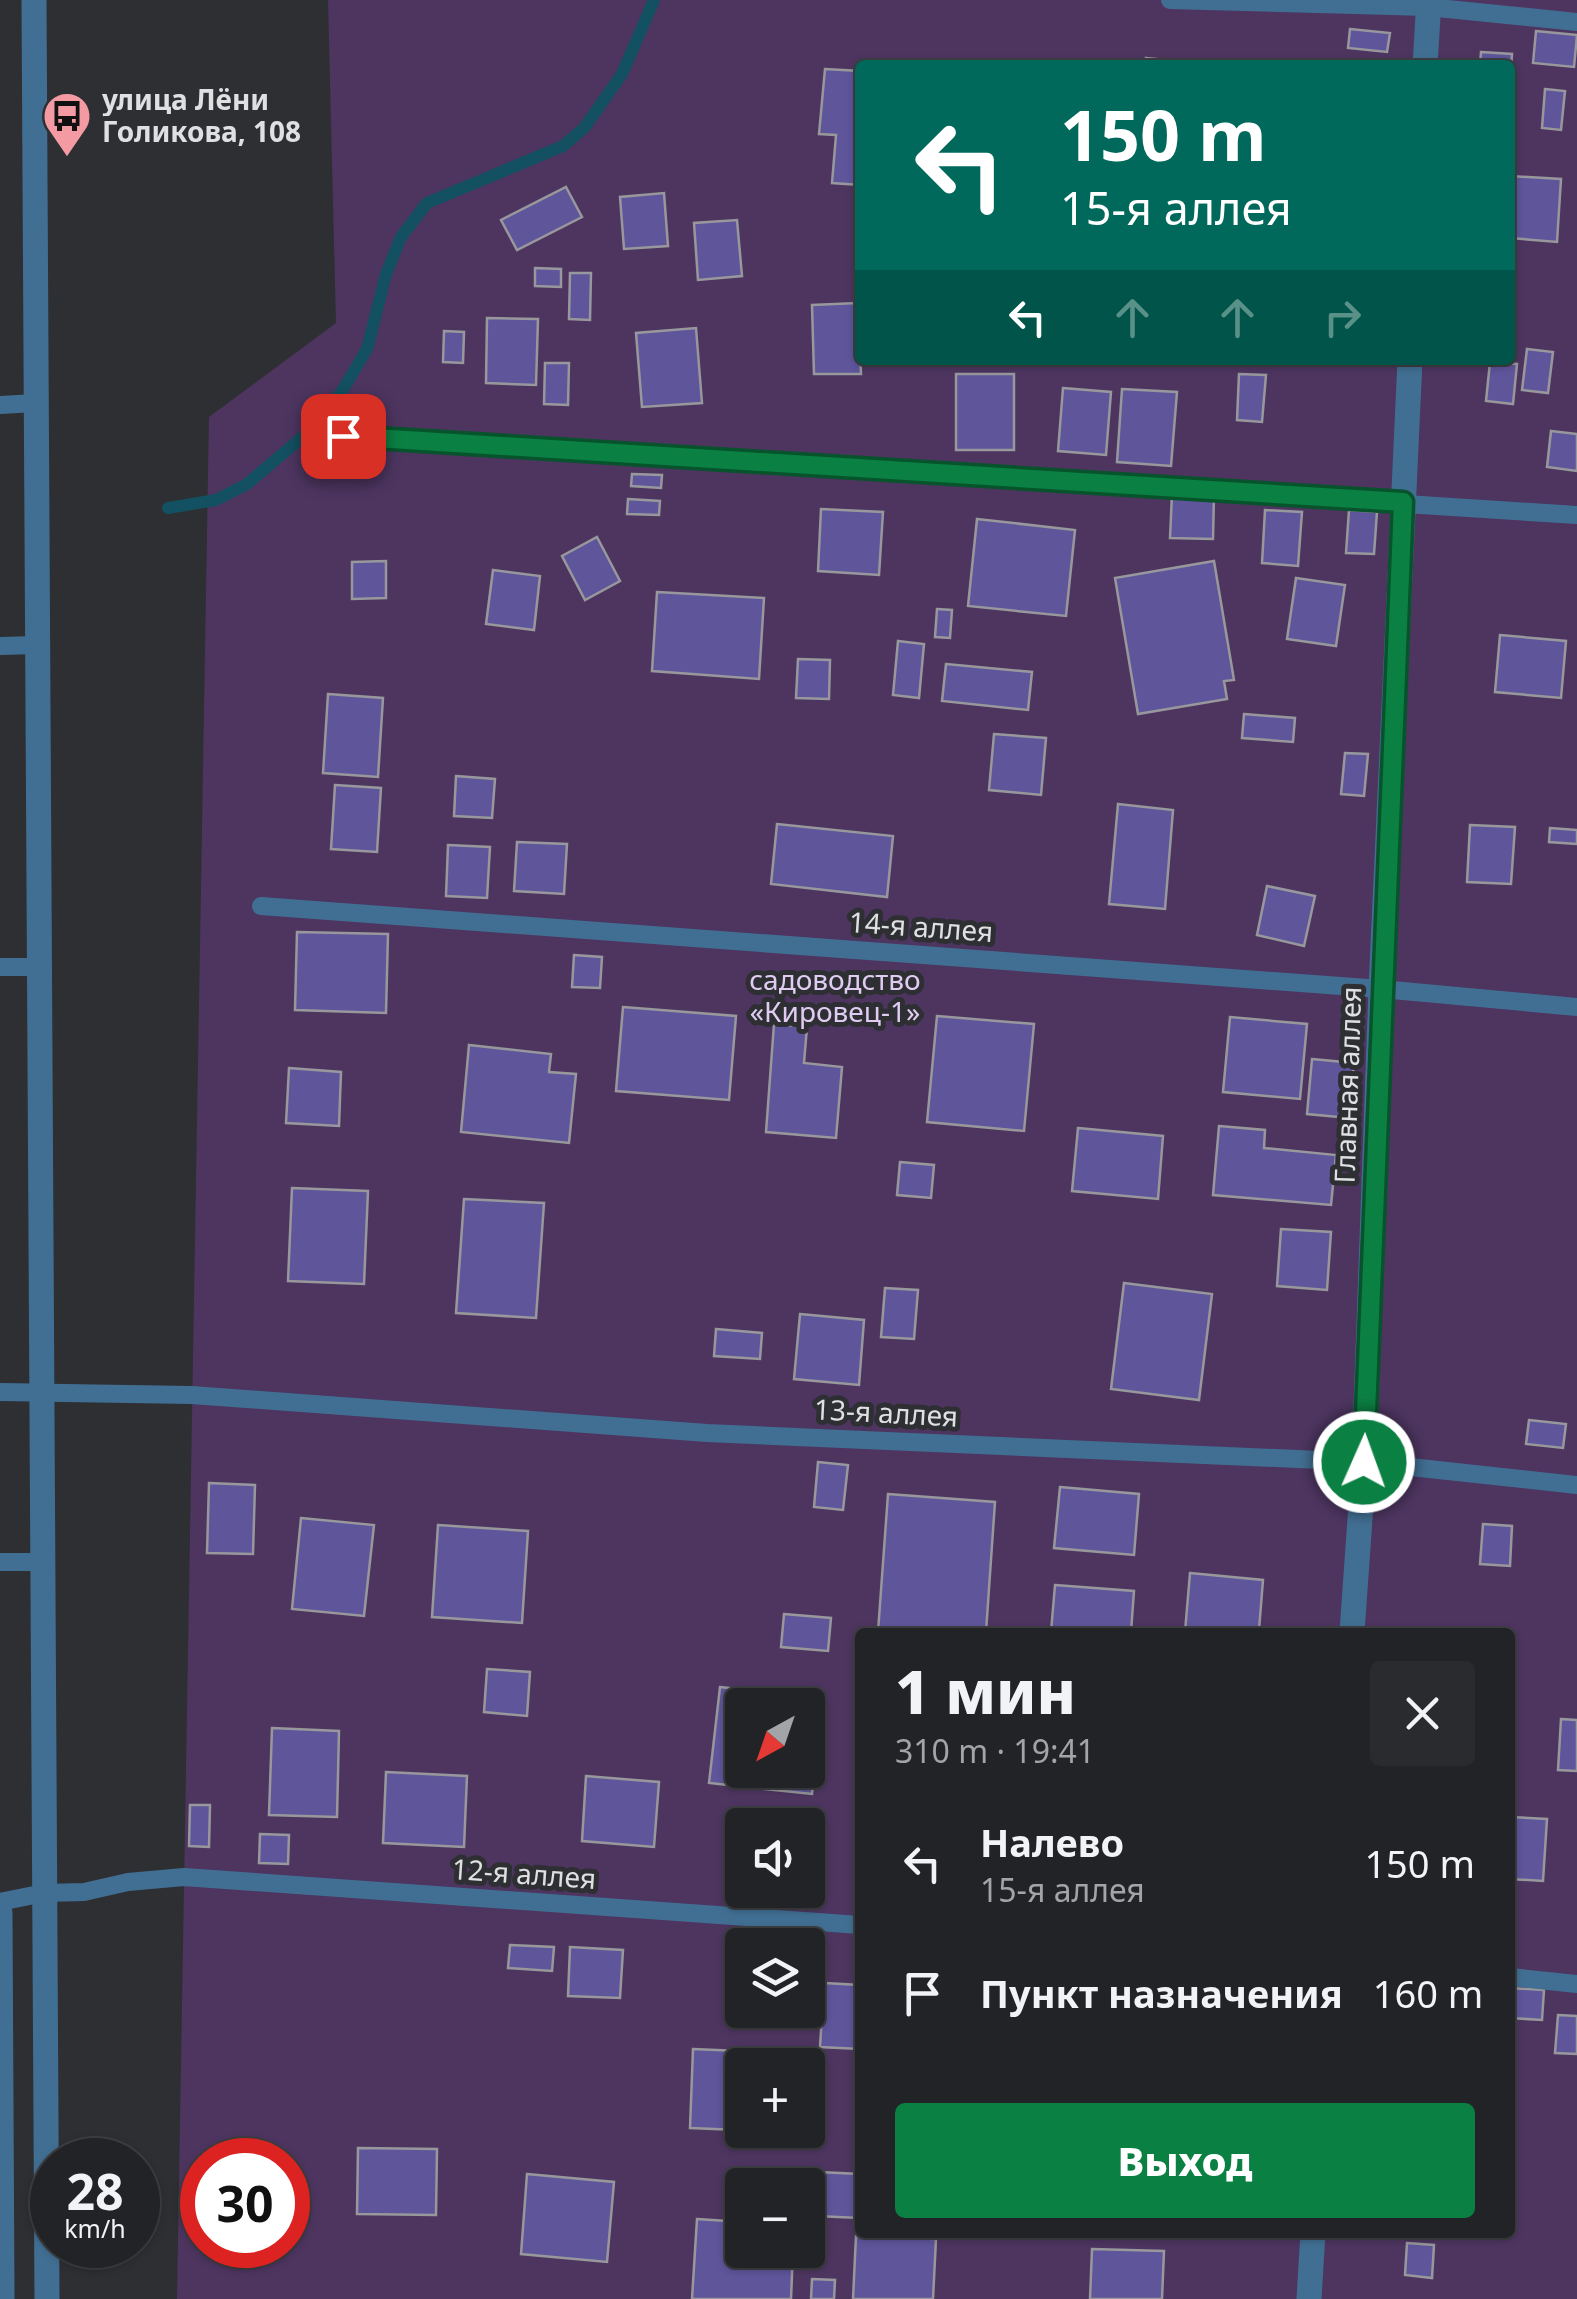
<!DOCTYPE html>
<html lang="ru">
<meta charset="utf-8">
<style>
body{margin:0;font-family:"Noto Sans",sans-serif;background:#2a2b2e;color:#f1f3f6;height:100vh;display:flex;flex-direction:column;font-size:38px;white-space:nowrap}
*{box-sizing:border-box;margin:0}
p{font-size:32px;color:#a2a4a7}
.icon{flex:none;width:55px;height:55px;fill:none;stroke:currentColor;stroke-width:2;stroke-linecap:round;stroke-linejoin:round}
.map{position:relative;flex:1;overflow:hidden}
.panel{position:absolute;left:855px;top:1628px;width:660px;height:610px;display:flex;flex-direction:column;background:#222326;border-radius:10px;box-shadow:0 2px 8px #0004,0 0 0 2px #3f4043}
.panel>*{flex:none}
.banner{position:absolute;left:855px;top:60px;width:660px;height:305px;border-radius:10px;box-shadow:0 2px 8px #0004,0 0 0 2px #3f4043;background:#00695c;color:#fff;overflow:hidden}
.needle{width:65px;rotate:220deg}
.buttons{position:absolute;left:725px;top:1688px;display:grid;gap:20px}
.buttons a{display:grid;place-items:center;width:100px;height:100px;border-radius:10px;background:#222326;box-shadow:0 2px 8px #0004,0 0 0 2px #3f4043;font-size:50px}
.speed{position:absolute;left:30px;top:2138px;display:flex;gap:20px;font-size:50px;font-weight:700;text-align:center}
.speed>*{display:grid;place-content:center;width:130px;height:130px;border-radius:50%;background:#222326;box-shadow:0 2px 8px #0004,0 0 0 2px #3f4043;line-height:1}
.speed small{font-size:25px;font-weight:400}
.speed .limit{border:15px solid #d22;background:#fff;color:#111}
.pin{position:absolute;display:grid;place-items:center;width:85px;height:85px;color:#fff;margin:-42px;border-radius:20px;box-shadow:0 5px 15px #0006}
.me{position:absolute;width:110px;margin:-55px;rotate:2deg;stroke-linejoin:round;filter:drop-shadow(0 0 8px #0008)}
.turn{display:flex;align-items:center;gap:35px;height:210px;padding:0 40px;font-size:45px}
.turn .icon{width:130px;height:130px;stroke-width:2.5}
.turn b{display:block;font-size:70px;line-height:85px}
.lanes{display:flex;align-items:center;height:95px;padding:0 40px;background:#0003;justify-content:center;gap:50px;direction:ltr}
.lanes .off{opacity:.35}
.round{display:grid;place-items:center;flex:none;width:105px;height:105px;border-radius:10px;background:#2a2b2e}
.summary{display:flex;align-items:center;justify-content:space-between;height:170px;padding:0 40px}
h1{font-size:60px;font-weight:800;line-height:75px}
.action{display:flex;gap:20px;margin-top:auto;padding:20px 40px}
.action a{flex:1;height:115px;border-radius:10px;background:#0b8043;color:#fff;font-size:40px;font-weight:800;line-height:115px;text-align:center}
ul{padding:0;list-style:none}
li{display:flex;align-items:center;gap:30px;height:130px;padding:0 40px}
li div{flex:1}
li b{display:block;font-size:38px}
li em{font-style:normal}
.map>svg:first-child{display:block}
</style>
<div class="map">
<svg width="1577" height="2299" viewBox="0 0 1577 2299">
<rect width="100%" height="100%" fill="#2e2f33"/>
<path fill="#4d3560" fill-rule="evenodd" d="M328,0H1577V2299H177L209,417L336,323ZM860,65H1510V360H860ZM860,1632H1510V2232H860ZM742,1705H808V1770H742ZM742,1825H808V1890H742ZM742,1945H808V2010H742ZM742,2065H808V2130H742ZM202,2160H288V2245H202ZM742,2185H808V2250H742Z"/>
<g fill="none" stroke-linecap="round" stroke-linejoin="round">
<polyline stroke="#135061" stroke-width="12" points="168,508 216,500 247,484 313,428 342,391 367,349 386,274 401,237 427,203 563,146 584,128 622,74 654,0"/>
</g>
<g fill="#5e559b" stroke="#98989c" stroke-width="2.5" fill-rule="evenodd">
<polygon points="1350,29 1390,33 1387,52 1348,48"/>
<polygon points="1536,31 1577,35 1574,67 1533,63"/>
<polygon points="1481,52 1512,54 1510,88 1510,65 1480,65"/>
<polygon points="1146,58 1219,65 1146,65"/>
<polygon points="825,69 860,71 860,185 832,183 836,135 819,134"/>
<polygon points="1545,89 1565,91 1561,130 1542,128"/>
<polygon points="1510,176 1561,179 1557,242 1510,238"/>
<polygon points="566,187 582,217 517,250 501,220"/>
<polygon points="664,193 668,246 624,249 620,197"/>
<polygon points="737,220 742,276 698,280 694,223"/>
<polygon points="535,268 561,269 561,287 535,286"/>
<polygon points="570,273 591,273 590,320 569,319"/>
<polygon points="858,303 861,374 814,374 812,305"/>
<polygon points="487,318 538,319 536,385 486,383"/>
<polygon points="696,328 702,403 642,407 636,333"/>
<polygon points="444,331 464,332 463,363 443,362"/>
<polygon points="1527,349 1553,352 1548,393 1522,390"/>
<polygon points="1490,362 1517,364 1513,404 1486,401"/>
<polygon points="545,363 569,363 568,405 544,404"/>
<rect x="956" y="374" width="58" height="76"/>
<polygon points="1239,374 1266,375 1262,422 1237,420"/>
<polygon points="1063,388 1111,392 1106,455 1058,451"/>
<polygon points="1122,389 1177,392 1171,466 1117,462"/>
<polygon points="1551,431 1577,434 1577,471 1547,467"/>
<polygon points="632,474 662,475 661,488 631,486"/>
<polygon points="1172,494 1214,495 1213,539 1170,538"/>
<polygon points="628,499 660,501 659,515 627,514"/>
<polygon points="821,509 883,512 879,575 818,571"/>
<polygon points="1265,510 1302,512 1298,566 1262,563"/>
<polygon points="1349,510 1377,512 1374,554 1346,553"/>
<polygon points="977,519 1075,530 1066,616 968,606"/>
<polygon points="597,537 620,581 585,600 562,556"/>
<polygon points="386,561 386,598 352,599 352,562"/>
<polygon points="1214,561 1234,680 1224,681 1227,699 1138,714 1115,578"/>
<polygon points="493,570 540,576 534,630 486,624"/>
<polygon points="1296,578 1345,585 1336,646 1287,639"/>
<polygon points="657,592 764,598 759,679 652,671"/>
<polygon points="937,609 952,610 950,638 935,637"/>
<polygon points="1500,635 1566,641 1561,698 1495,692"/>
<polygon points="898,641 924,644 919,698 893,695"/>
<polygon points="798,659 830,660 829,699 796,698"/>
<polygon points="946,664 1032,672 1028,710 942,701"/>
<polygon points="328,694 383,698 378,777 323,773"/>
<polygon points="1244,714 1295,718 1293,742 1242,738"/>
<polygon points="994,734 1046,738 1041,795 989,790"/>
<polygon points="1345,753 1368,754 1364,796 1341,794"/>
<polygon points="456,776 495,779 492,818 454,816"/>
<polygon points="335,785 381,788 377,852 331,849"/>
<polygon points="1118,804 1173,810 1165,909 1109,904"/>
<polygon points="777,824 893,836 887,897 771,884"/>
<polygon points="1470,825 1515,827 1511,884 1467,882"/>
<polygon points="1550,828 1577,830 1577,844 1549,842"/>
<polygon points="517,842 567,844 564,894 514,891"/>
<polygon points="448,845 490,847 487,898 446,896"/>
<polygon points="1267,886 1315,896 1304,946 1257,935"/>
<polygon points="297,932 388,934 386,1013 295,1010"/>
<polygon points="574,955 602,957 600,988 572,987"/>
<polygon points="623,1007 736,1016 729,1100 616,1091"/>
<polygon points="937,1016 1034,1024 1024,1131 927,1122"/>
<polygon points="1230,1017 1307,1024 1300,1099 1223,1092"/>
<polygon points="774,1024 807,1027 804,1063 842,1067 836,1138 766,1132"/>
<polygon points="469,1045 551,1054 549,1072 576,1074 569,1143 461,1132"/>
<polygon points="1312,1059 1354,1063 1349,1118 1307,1114"/>
<polygon points="289,1068 341,1072 339,1126 286,1123"/>
<polygon points="1219,1126 1265,1130 1264,1148 1336,1155 1331,1205 1213,1195"/>
<polygon points="1078,1128 1163,1136 1158,1199 1072,1191"/>
<polygon points="900,1162 934,1165 931,1198 897,1195"/>
<polygon points="292,1188 368,1191 364,1284 288,1281"/>
<polygon points="464,1199 544,1203 536,1318 456,1313"/>
<polygon points="1281,1229 1331,1232 1327,1290 1277,1286"/>
<polygon points="1124,1283 1212,1294 1199,1400 1111,1389"/>
<polygon points="885,1288 918,1290 914,1339 881,1337"/>
<polygon points="800,1314 864,1320 859,1385 794,1379"/>
<polygon points="716,1329 762,1333 760,1359 714,1356"/>
<polygon points="1529,1420 1566,1424 1563,1448 1526,1444"/>
<polygon points="818,1462 848,1465 843,1510 814,1507"/>
<polygon points="209,1483 255,1485 253,1554 207,1553"/>
<polygon points="1060,1487 1139,1494 1134,1555 1054,1548"/>
<polygon points="888,1494 995,1502 986,1632 878,1632"/>
<polygon points="301,1518 374,1525 364,1616 292,1609"/>
<polygon points="1483,1524 1512,1526 1510,1566 1480,1564"/>
<polygon points="438,1525 528,1531 522,1623 432,1617"/>
<polygon points="1190,1573 1263,1580 1259,1630 1281,1632 1185,1632"/>
<polygon points="1055,1585 1134,1591 1131,1632 1051,1632"/>
<polygon points="784,1614 831,1618 828,1651 781,1647"/>
<polygon points="487,1669 530,1672 527,1716 484,1712"/>
<path d="M720,1687L823,1698L812,1794L709,1783ZM742,1705H808V1770H742Z"/>
<polygon points="1561,1719 1577,1720 1577,1771 1558,1770"/>
<polygon points="272,1728 339,1731 337,1817 269,1815"/>
<polygon points="386,1772 467,1776 464,1847 383,1843"/>
<polygon points="586,1776 659,1782 654,1847 582,1841"/>
<polygon points="190,1805 210,1805 209,1847 189,1846"/>
<polygon points="1510,1817 1547,1819 1543,1881 1510,1879"/>
<polygon points="260,1834 289,1835 288,1864 259,1863"/>
<polygon points="510,1945 554,1947 552,1971 508,1968"/>
<polygon points="570,1947 623,1950 620,1998 568,1996"/>
<polygon points="824,1983 860,1985 860,2049 820,2047"/>
<polygon points="1510,1988 1544,1990 1542,2020 1510,2018"/>
<polygon points="1558,2015 1577,2016 1577,2054 1555,2053"/>
<polygon points="693,2049 790,2053 789,2065 742,2065 742,2130 787,2132 690,2128"/>
<polygon points="358,2148 437,2149 436,2215 357,2214"/>
<polygon points="818,2172 860,2174 860,2218 816,2216"/>
<polygon points="527,2174 614,2182 607,2262 521,2254"/>
<polygon points="697,2219 742,2222 742,2250 793,2250 791,2299 692,2299"/>
<polygon points="856,2236 936,2239 933,2299 853,2299"/>
<polygon points="1407,2243 1434,2245 1432,2278 1405,2275"/>
<polygon points="1092,2249 1164,2251 1162,2299 1090,2299"/>
<polygon points="812,2279 835,2280 834,2299 811,2299"/>
</g>
<g fill="none" stroke-linecap="round" stroke-linejoin="round">
<g stroke="#416f93" stroke-width="18">
<polyline points="1170,0 1428,7 1577,22"/>
<polyline points="0,405 36,403"/>
<polyline points="343,436 1577,515"/>
<polyline points="0,646 37,645"/>
<polyline points="261,906 1381,989 1577,1007"/>
<polyline points="0,967 39,967"/>
<polyline points="0,1392 192,1395 707,1433 1364,1462 1577,1485"/>
<polyline points="0,1562 42,1562"/>
<polyline points="0,1902 44,1893 84,1892 128,1882 184,1877 860,1925"/>
<polyline points="1510,1977 1577,1984"/>
</g>
<g stroke="#416f93" stroke-width="25">
<polyline points="1425,65 1429,0"/>
<polyline points="1352,1632 1364,1462 1381,989 1410,360"/>
<polyline points="1309,2299 1313,2232"/>
</g>
<g stroke="#416f93" stroke-width="25">
<polyline points="34,0 47,2299"/>
<polyline points="0,1913 2,2299"/>
</g>
</g>
<g fill="none" stroke-linecap="round" stroke-linejoin="round">
<g stroke="#07532c" stroke-width="25">
<polyline id="route" points="343,436 1403,502 1364,1462"/>
</g>
<use href="#route" stroke="#0b8043" stroke-width="18"/>
</g>
<defs>
<g id="bus-pin" transform="scale(2.5)"><path d="M0 17L-7.5 6A9.5 9.5 0 1 1 7.5 6Z" fill="#f49aa2" stroke="#2e2f33"/><path d="M-5-6H5V4H4V6H2V4H-2V6H-4V4H-5ZM-3.5-4V0h7V-4ZM-3.5 1.2v1.5H-2V1.2ZM2 1.2v1.5H3.5V1.2Z" fill="#111"/></g>
</defs>
<g fill-rule="evenodd">
<use href="#bus-pin" x="67" y="116"/>
</g>
<g text-anchor="middle" stroke-width="10" stroke-linejoin="round" paint-order="stroke">
<g font-size="28" font-weight="bold" fill="#dfe0e2" stroke="#2e2f33" text-anchor="start">
<text x="102" y="110">улица Лёни<tspan x="102" dy="32">Голикова, 108</tspan></text>
</g>
<g font-size="28" fill="#dfe0e2" stroke="#2e2f33">
<text transform="translate(921 927) rotate(4)" y="10">14-я аллея</text>
<text transform="translate(1348 1085) rotate(-88)" y="10">Главная аллея</text>
<text transform="translate(886 1413) rotate(3)" y="10">13-я аллея</text>
<text transform="translate(524 1874) rotate(4)" y="10">12-я аллея</text>
</g>
<g font-size="28" fill="#e0ccf2" stroke="#2e2f33">
<text x="835" y="990">садоводство<tspan x="835" dy="32">«Кировец-1»</tspan></text>
</g>
</g>
</svg>
<div class="buttons">
<a><svg class="needle" viewBox="-14 -14 28 28"><path d="M0-13l5 13h-10z" fill="#e53935"/><path d="M0 13l5-13h-10z" fill="#a2a4a7"/></svg></a>
<a><svg class="icon" aria-label="sound" viewBox="0 0 24 24"><path d="M4 9h4l5-4v14l-5-4H4zM17 9q2 3 0 6"/></svg></a>
<a><svg class="icon" aria-label="layers" viewBox="0 0 24 24"><path d="M12 4l9 5-9 5-9-5zM3 14l9 5 9-5"/></svg></a>
<a>+</a>
<a>−</a>
</div>
<div class="speed"><div>28<small>km/h</small></div><div class="limit">30</div></div>
<div class="pin" style="left:343px;top:436px;background:#d93025"><svg class="icon" aria-label="arrive" viewBox="0 0 24 24"><path d="M6 21V4h12l-3 4 3 4H6"/></svg></div>
<svg class="me" style="left:1364px;top:1462px" viewBox="-20 -20 40 40"><circle r="17" fill="#0b8043" stroke="#fff" stroke-width="3"/><path d="M0-11L8 9 0 5-8 9z" fill="#fff"/></svg>
<div class="banner">
<div class="turn"><svg class="icon" aria-label="left" viewBox="0 0 24 24"><path d="M17 20v-9H6M10 6l-5 5 5 5"/></svg><div><b>150 m</b>15-я аллея</div></div>
<div class="lanes"><svg class="icon" aria-label="left" viewBox="0 0 24 24"><path d="M17 20v-9H6M10 6l-5 5 5 5"/></svg><svg class="icon off" aria-label="ahead" viewBox="0 0 24 24"><path d="M12 20V5M6 11l6-6 6 6"/></svg><svg class="icon off" aria-label="ahead" viewBox="0 0 24 24"><path d="M12 20V5M6 11l6-6 6 6"/></svg><svg class="icon off" aria-label="right" viewBox="0 0 24 24"><path d="M7 20v-9h11M14 6l5 5-5 5"/></svg></div>
</div>
<section class="panel">
<div class="summary"><div><h1>1 мин</h1><p>310 m · 19:41</p></div><a class="round"><svg class="icon" aria-label="close" viewBox="0 0 24 24"><path d="M6 6l12 12M18 6L6 18"/></svg></a></div>
<ul>
<li><svg class="icon" aria-label="left" viewBox="0 0 24 24"><path d="M17 20v-9H6M10 6l-5 5 5 5"/></svg><div><b>Налево</b><p>15-я аллея</p></div><em>150 m</em></li>
<li><svg class="icon" aria-label="arrive" viewBox="0 0 24 24"><path d="M6 21V4h12l-3 4 3 4H6"/></svg><div><b>Пункт назначения</b></div><em>160 m</em></li>
</ul>
<div class="action"><a>Выход</a></div>
</section>
</div>
